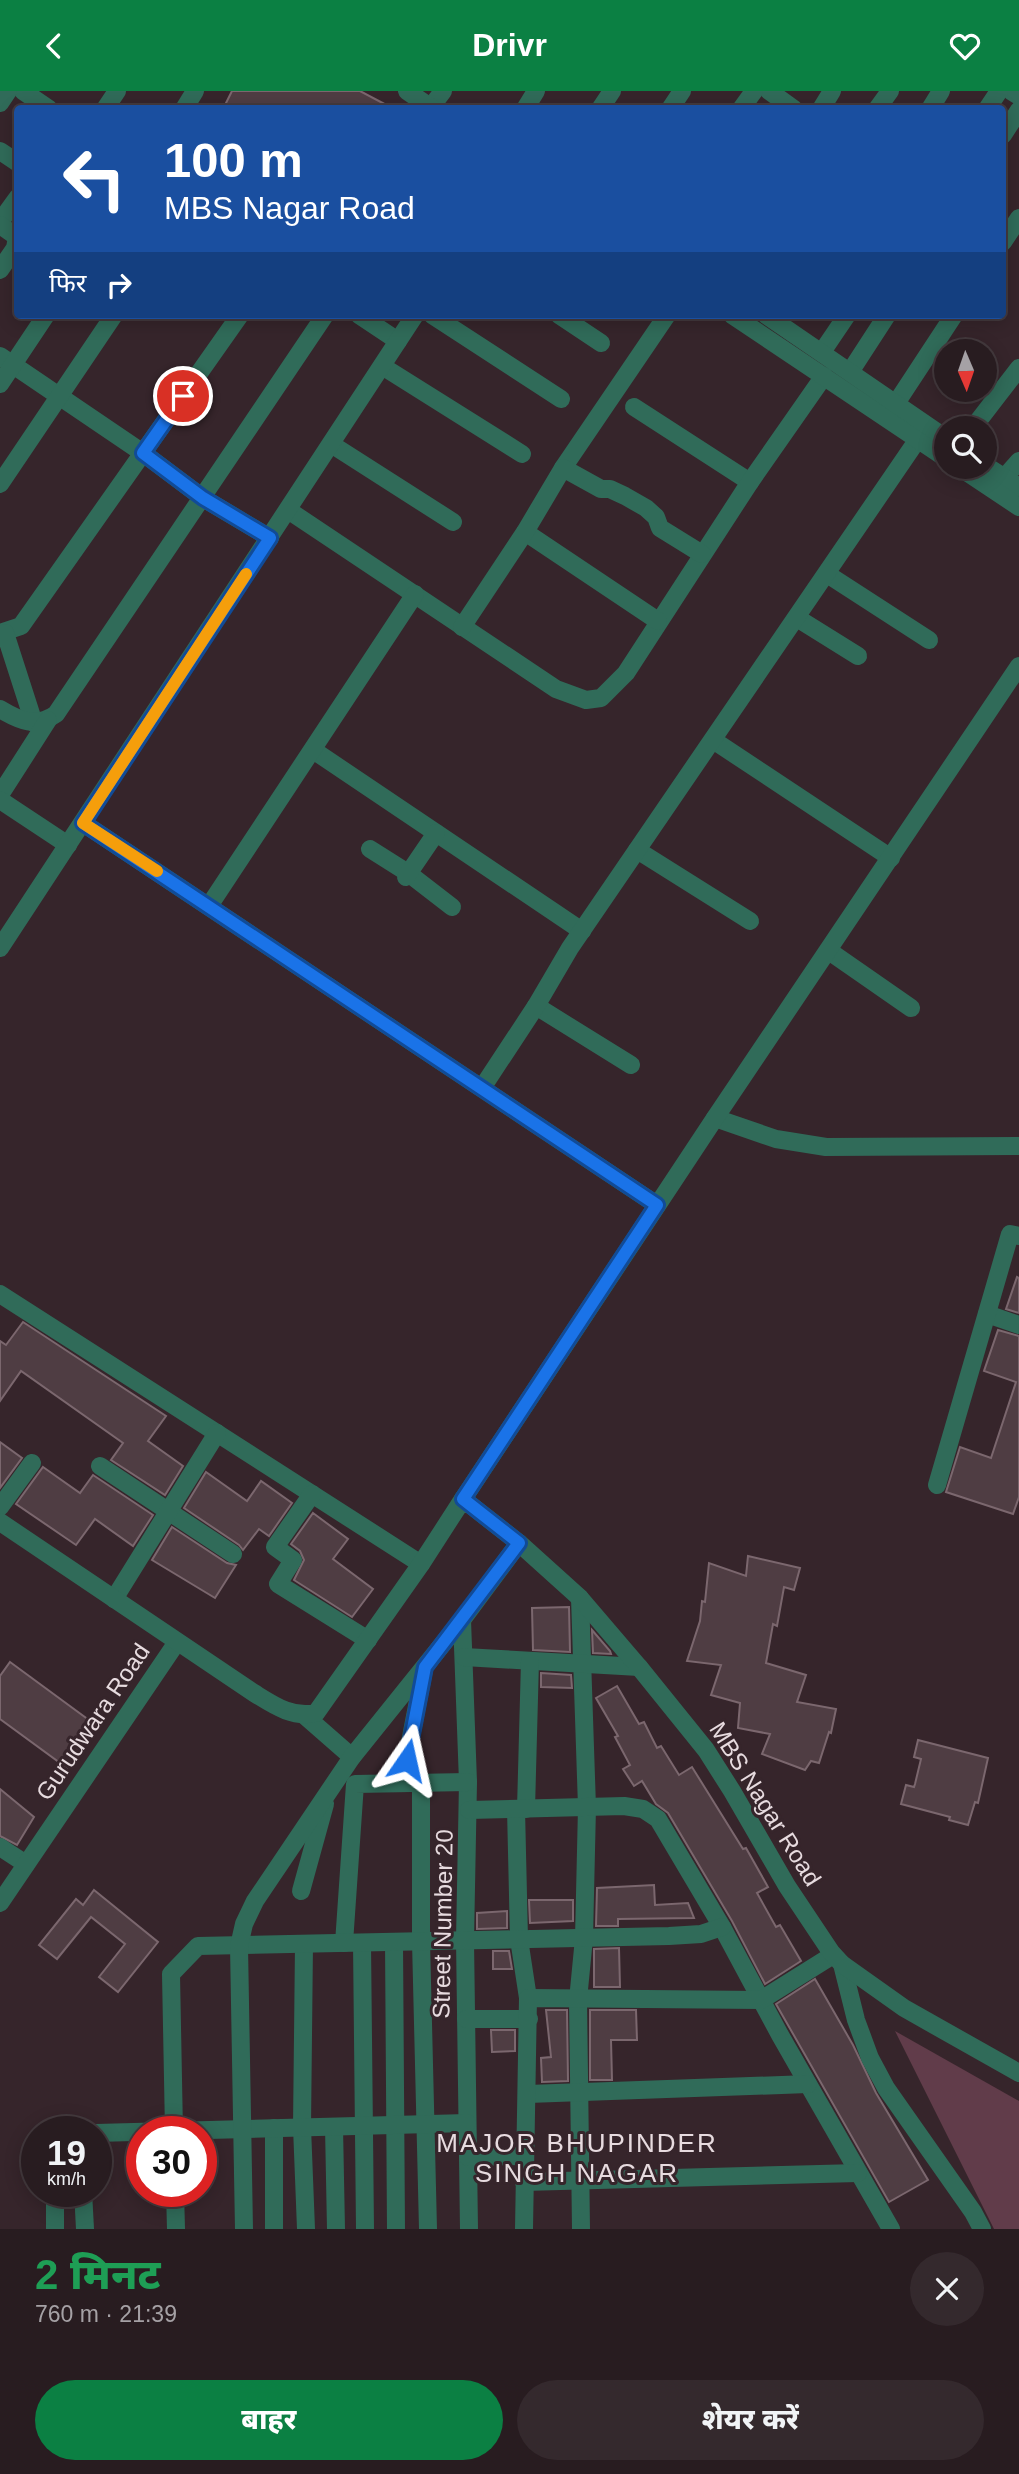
<!DOCTYPE html>
<html lang="hi">
<meta charset="utf-8">
<style>
body{margin:0;font-family:Helvetica,"Noto Sans Devanagari",sans-serif;background:#34292d;color:#f1f3f6;height:100vh;display:flex;flex-direction:column;font-size:26px;white-space:nowrap}
*{box-sizing:border-box;margin:0}
p{font-size:23px;color:#a5a1a5}
.icon{flex:none;width:38px;height:38px;fill:none;stroke:currentColor;stroke-width:2;stroke-linecap:round;stroke-linejoin:round}
.map{position:relative;height:2138px;overflow:hidden}
.side{display:flex;flex-direction:column;background:#281c20;flex:1}
.side>*{flex:none}
.top-card{position:absolute;left:14px;top:14px;width:992px;height:214px;border-radius:7px;box-shadow:0 4px 18px #0003,0 0 0 2px #443a3e;background:#1a4fa0;color:#fff;overflow:hidden}
.needle{width:46px;rotate:178deg}
.controls{position:absolute;left:934px;top:248px;display:grid;gap:14px}
.controls a{display:grid;place-items:center;width:63px;height:63px;border-radius:50%;background:#281c20;box-shadow:0 4px 18px #0003,0 0 0 2px #443a3e;font-size:35px}
.speed{position:absolute;left:21px;top:2025px;display:flex;gap:14px;font-size:35px;font-weight:700;text-align:center}
.speed>*{display:grid;place-content:center;width:91px;height:91px;border-radius:50%;background:#281c20;box-shadow:0 4px 18px #0003,0 0 0 2px #443a3e;line-height:1}
.speed small{font-size:18px;font-weight:400}
.speed .limit{border:10px solid #d22;background:#fff;color:#111}
.pin{position:absolute;display:grid;place-items:center;width:60px;height:60px;color:#fff;margin:-30px;border:4px solid #fff;border-radius:50%;box-shadow:0 2px 7px #0007}
.me{position:absolute;width:77px;margin:-38px;rotate:11deg;stroke-linejoin:round;filter:drop-shadow(0 0 5px #0008)}
.turn{display:flex;align-items:center;gap:24px;height:147px;padding:0 35px;font-size:32px}
.turn .icon{width:91px;height:91px;stroke-width:2.5}
.turn b{display:block;font-size:49px;line-height:60px}
.then{display:flex;align-items:center;height:66px;padding:0 35px;background:#0003;gap:14px;font-size:26px}
.round{display:grid;place-items:center;flex:none;width:74px;height:74px;border-radius:37px;background:#34292d}
.headline{display:flex;align-items:center;justify-content:space-between;height:119px;padding:0 35px}
h1{font-size:42px;font-weight:800;line-height:52px;color:#1e9e55}
.primary-button{display:flex;gap:14px;margin-top:auto;padding:14px 35px}
.primary-button a{flex:1;height:80px;border-radius:42px;background:#0b8043;color:#fff;font-size:28px;font-weight:800;line-height:80px;text-align:center}
.primary-button a+a{background:#34292d;color:#f1f3f6}
header{display:flex;justify-content:space-between;align-items:center;height:91px;padding:0 35px;background:#0b8043;color:#fff;font-size:32px;font-weight:800}
.map>svg:first-child{display:block}
</style>
<header><svg class="icon" aria-label="back" viewBox="0 0 24 24"><path d="M15 5l-7 7 7 7"/></svg>Drivr<svg class="icon" aria-label="heart" viewBox="0 0 24 24"><path d="M12 20l-8-8c-3-5 5-10 8-4 3-6 11-1 8 4z"/></svg></header>
<div class="map">
<svg width="1019" height="2138" viewBox="0 0 1019 2138">
<rect width="100%" height="100%" fill="#36252b"/>
<polygon fill="#613c4a" points="895,1940 1019,2010 1019,2138 994,2138"/>
<g fill="#4f3d43" stroke="#7b676e" stroke-width="2">
<polygon points="232,0 360,0 394,18 223,18"/>
<polygon points="1017,1186 1019,1187 1019,1222 1006,1218"/>
<polygon points="23,1231 166,1325 148,1350 183,1375 165,1404 111,1369 123,1352 21,1280 0,1310 0,1250 6,1254"/>
<polygon points="998,1239 1019,1245 1019,1406 1013,1423 946,1401 960,1356 991,1367 1016,1291 984,1280"/>
<polygon points="0,1351 22,1367 0,1397"/>
<polygon points="43,1376 80,1402 93,1384 153,1424 133,1455 95,1428 76,1454 16,1413"/>
<polygon points="206,1381 247,1410 261,1390 292,1412 269,1445 259,1438 243,1459 239,1454 184,1417"/>
<polygon points="313,1422 348,1448 333,1468 373,1498 352,1526 294,1489 304,1469 300,1460 291,1453"/>
<polygon points="172,1436 227,1472 236,1474 215,1507 152,1469"/>
<polygon points="748,1465 800,1477 794,1499 784,1496 777,1535 773,1533 766,1572 806,1584 797,1611 836,1618 831,1642 829,1641 819,1672 811,1670 805,1679 762,1663 770,1643 738,1637 740,1612 711,1604 721,1574 687,1570 700,1530 702,1510 705,1511 709,1472 746,1485"/>
<polygon points="569,1516 570,1561 533,1559 532,1517"/>
<polygon points="592,1539 610,1560 611,1563 593,1562"/>
<polygon points="10,1571 97,1635 67,1677 0,1628 0,1585"/>
<polygon points="541,1582 571,1584 572,1597 541,1596"/>
<polygon points="617,1595 639,1633 644,1631 657,1657 661,1655 679,1684 692,1676 743,1758 746,1757 768,1796 757,1802 776,1836 780,1834 801,1870 765,1893 732,1830 668,1722 656,1713 642,1690 634,1695 623,1678 630,1674 615,1646 618,1645 596,1607"/>
<polygon points="918,1649 988,1667 978,1712 975,1711 968,1734 949,1729 950,1726 901,1713 906,1694 914,1696 915,1693 921,1668 914,1666"/>
<polygon points="0,1698 34,1726 17,1754 0,1745"/>
<polygon points="654,1794 655,1814 688,1812 694,1827 618,1828 618,1835 596,1835 597,1797"/>
<polygon points="94,1799 158,1851 118,1901 99,1886 125,1853 91,1826 57,1868 39,1854 76,1808 83,1814"/>
<polygon points="529,1809 573,1809 573,1830 530,1832"/>
<polygon points="507,1820 507,1837 477,1838 477,1822"/>
<polygon points="619,1857 620,1896 594,1896 594,1858"/>
<polygon points="493,1860 509,1860 512,1878 493,1878"/>
<polygon points="815,1888 853,1954 876,2002 928,2089 889,2111 776,1913"/>
<polygon points="546,1919 567,1919 568,1990 542,1991 541,1967 551,1966"/>
<polygon points="590,1919 636,1919 637,1949 611,1949 612,1989 590,1989"/>
<polygon points="491,1939 515,1939 515,1960 492,1961"/>
</g>
<g fill="none" stroke-linecap="round" stroke-linejoin="round">
<g stroke="#306b59" stroke-width="18">
<polyline points="23,0 49,18"/>
<polyline points="769,0 794,18"/>
<polyline points="1011,0 1019,5"/>
<polyline points="0,12 8,0"/>
<polyline points="431,16 443,0"/>
<polyline points="105,18 117,0"/>
<polyline points="184,18 195,0"/>
<polyline points="525,18 536,0"/>
<polyline points="600,18 612,0"/>
<polyline points="670,18 682,0"/>
<polyline points="741,18 754,0"/>
<polyline points="821,18 832,0"/>
<polyline points="877,18 890,0"/>
<polyline points="930,18 941,0"/>
<polyline points="987,18 999,0"/>
<polyline points="1003,44 1019,19"/>
<polyline points="0,60 18,72"/>
<polyline points="0,131 18,106"/>
<polyline points="0,134 17,146 15,157 0,179"/>
<polyline points="1003,151 1019,127"/>
<polyline points="359,224 398,250"/>
<polyline points="432,224 561,308"/>
<polyline points="559,224 601,252"/>
<polyline points="822,261 847,224"/>
<polyline points="0,265 143,362 203,407 270,447"/>
<polyline points="382,275 522,363"/>
<polyline points="850,281 887,224"/>
<polyline points="0,293 46,224"/>
<polyline points="634,316 750,391"/>
<polyline points="889,323 954,224"/>
<polyline points="972,338 1019,277"/>
<polyline points="331,353 453,431"/>
<polyline points="563,377 667,224"/>
<polyline points="1004,387 1019,370"/>
<polyline points="0,393 114,224"/>
<polyline points="288,419 556,598 586,609 601,607 626,582 750,391 824,285"/>
<polyline points="525,441 658,530"/>
<polyline points="827,483 929,549"/>
<polyline points="797,527 858,565"/>
<polyline points="462,536 525,441 563,377 601,398 610,398 625,405 646,417 656,426 660,437 702,463"/>
<polyline points="0,542 21,535 240,224"/>
<polyline points="5,542 34,632"/>
<path d="M0,618C20,630 36,637 56,623L325,224"/>
<polyline points="713,649 891,767"/>
<polyline points="313,659 582,840"/>
<polyline points="0,704 48,629"/>
<polyline points="0,709 68,754"/>
<polyline points="83,732 657,1114"/>
<polyline points="370,758 408,782 452,816"/>
<polyline points="637,759 750,830"/>
<polyline points="406,786 436,742"/>
<polyline points="209,815 415,503"/>
<polyline points="0,857 415,224"/>
<polyline points="829,860 911,917"/>
<polyline points="536,915 631,974"/>
<polyline points="482,997 536,915 570,857 918,348"/>
<polyline points="715,1027 776,1048 826,1056 1019,1055"/>
<polyline points="0,1203 421,1473"/>
<polyline points="987,1223 1019,1234"/>
<polyline points="100,1375 233,1463"/>
<polyline points="937,1394 1010,1143 1019,1145"/>
<polyline points="312,1403 275,1456 293,1469 278,1493 368,1549"/>
<polyline points="463,1408 715,1027 1019,575"/>
<polyline points="0,1416 32,1372"/>
<polyline points="580,1507 587,1716 584,1847 578,1909 581,2138"/>
<polyline points="114,1508 217,1342"/>
<polyline points="462,1529 468,1691 465,1849 469,2138"/>
<polyline points="464,1566 639,1576"/>
<polyline points="304,1624 352,1666"/>
<polyline points="402,1692 424,1579"/>
<polyline points="421,1692 421,1850 428,2138"/>
<polyline points="516,1718 519,1848 528,1907"/>
<polyline points="526,1718 530,1570"/>
<polyline points="469,1719 624,1715 643,1718 658,1728 722,1836 780,1944 891,2138"/>
<polyline points="0,1756 26,1773"/>
<polyline points="301,1800 325,1713"/>
<polyline points="0,1812 177,1551"/>
<polyline points="394,1851 396,2138"/>
<polyline points="344,1852 355,1693 468,1691"/>
<polyline points="362,1852 365,2138"/>
<polyline points="304,1853 302,2036 306,2138"/>
<polyline points="842,1873 856,1929 870,1967 886,1997 973,2121 982,2138"/>
<polyline points="466,1928 529,1928"/>
<polyline points="528,2003 808,1993"/>
<polyline points="334,2036 336,2138"/>
<polyline points="274,2037 274,2138"/>
<polyline points="174,2040 171,1883 198,1855 669,1845 701,1843 722,1836"/>
<polyline points="96,2042 467,2032"/>
<polyline points="468,2066 525,2065"/>
<polyline points="524,2091 858,2082"/>
<polyline points="55,2100 55,2138"/>
<polyline points="83,2100 85,2138"/>
<polyline points="175,2100 176,2138"/>
<polyline points="244,2138 239,1855 244,1833 255,1810 352,1666 462,1529 519,1452"/>
<polyline points="524,2138 528,1907 761,1909 833,1864"/>
</g>
<g stroke="#306b59" stroke-width="18">
<polyline points="407,0 433,18"/>
<polyline points="732,224 947,368"/>
<polyline points="766,224 947,348"/>
<polyline points="985,374 1019,396"/>
<polyline points="959,376 1019,416"/>
<path d="M0,1431L254,1602C275,1615 292,1627 316,1622L421,1473L463,1408L519,1452L580,1507L639,1576L706,1659L732,1700L787,1795L831,1861L842,1873L904,1917L1019,1982"/>
</g>
</g>
<g fill="none" stroke-linecap="round" stroke-linejoin="round">
<g stroke="#114b97" stroke-width="18">
<polyline id="route" points="183,305 143,362 203,407 270,447 83,732 657,1114 463,1408 519,1452 425,1576 407,1669"/>
</g>
<use href="#route" stroke="#1a73e8" stroke-width="12"/>
<polyline stroke="#f59e0b" stroke-width="12" points="157,780 83,732 246,483"/>
</g>
<g text-anchor="middle" stroke-width="6" stroke-linejoin="round" paint-order="stroke">
<g font-size="24" fill="#e7dbdf" stroke="#36252b">
<text transform="translate(93 1631) rotate(-56)" y="8">Gurudwara Road</text>
<text transform="translate(765 1713) rotate(58)" y="8">MBS Nagar Road</text>
<text transform="translate(443 1833) rotate(-89)" y="8">Street Number 20</text>
</g>
<g font-size="26" letter-spacing="2" fill="#e7dbdf" stroke="#36252b">
<text x="577" y="2061">MAJOR BHUPINDER<tspan x="577" dy="30">SINGH NAGAR</tspan></text>
</g>
</g>
</svg>
<div class="controls">
<a><svg class="needle" viewBox="-14 -14 28 28"><path d="M0-13l5 13h-10z" fill="#e53935"/><path d="M0 13l5-13h-10z" fill="#a5a1a5"/></svg></a>
<a><svg class="icon" aria-label="search" viewBox="0 0 24 24"><circle cx="10" cy="10" r="6"/><path d="M15 15l6 6"/></svg></a>
</div>
<div class="speed"><div>19<small>km/h</small></div><div class="limit">30</div></div>
<div class="pin" style="left:183px;top:305px;background:#d93025"><svg class="icon" aria-label="arrive" viewBox="0 0 24 24"><path d="M6 21V4h12l-3 4 3 4H6"/></svg></div>
<svg class="me" style="left:407px;top:1669px" viewBox="-20 -20 40 40"><path d="M0-17L14 15 0 8-14 15z" fill="#1a73e8" stroke="#fff" stroke-width="4"/></svg>
<div class="top-card">
<div class="turn"><svg class="icon" aria-label="left" viewBox="0 0 24 24"><path d="M17 20v-9H6M10 6l-5 5 5 5"/></svg><div><b>100 m</b>MBS Nagar Road</div></div>
<div class="then">फिर<svg class="icon" aria-label="right" viewBox="0 0 24 24"><path d="M7 20v-9h11M14 6l5 5-5 5"/></svg></div>
</div>
</div>
<section class="side">
<div class="headline"><div><h1>2 मिनट</h1><p>760 m · 21:39</p></div><a class="round"><svg class="icon" aria-label="close" viewBox="0 0 24 24"><path d="M6 6l12 12M18 6L6 18"/></svg></a></div>
<div class="primary-button"><a>बाहर</a><a>शेयर करें</a></div>
</section>
